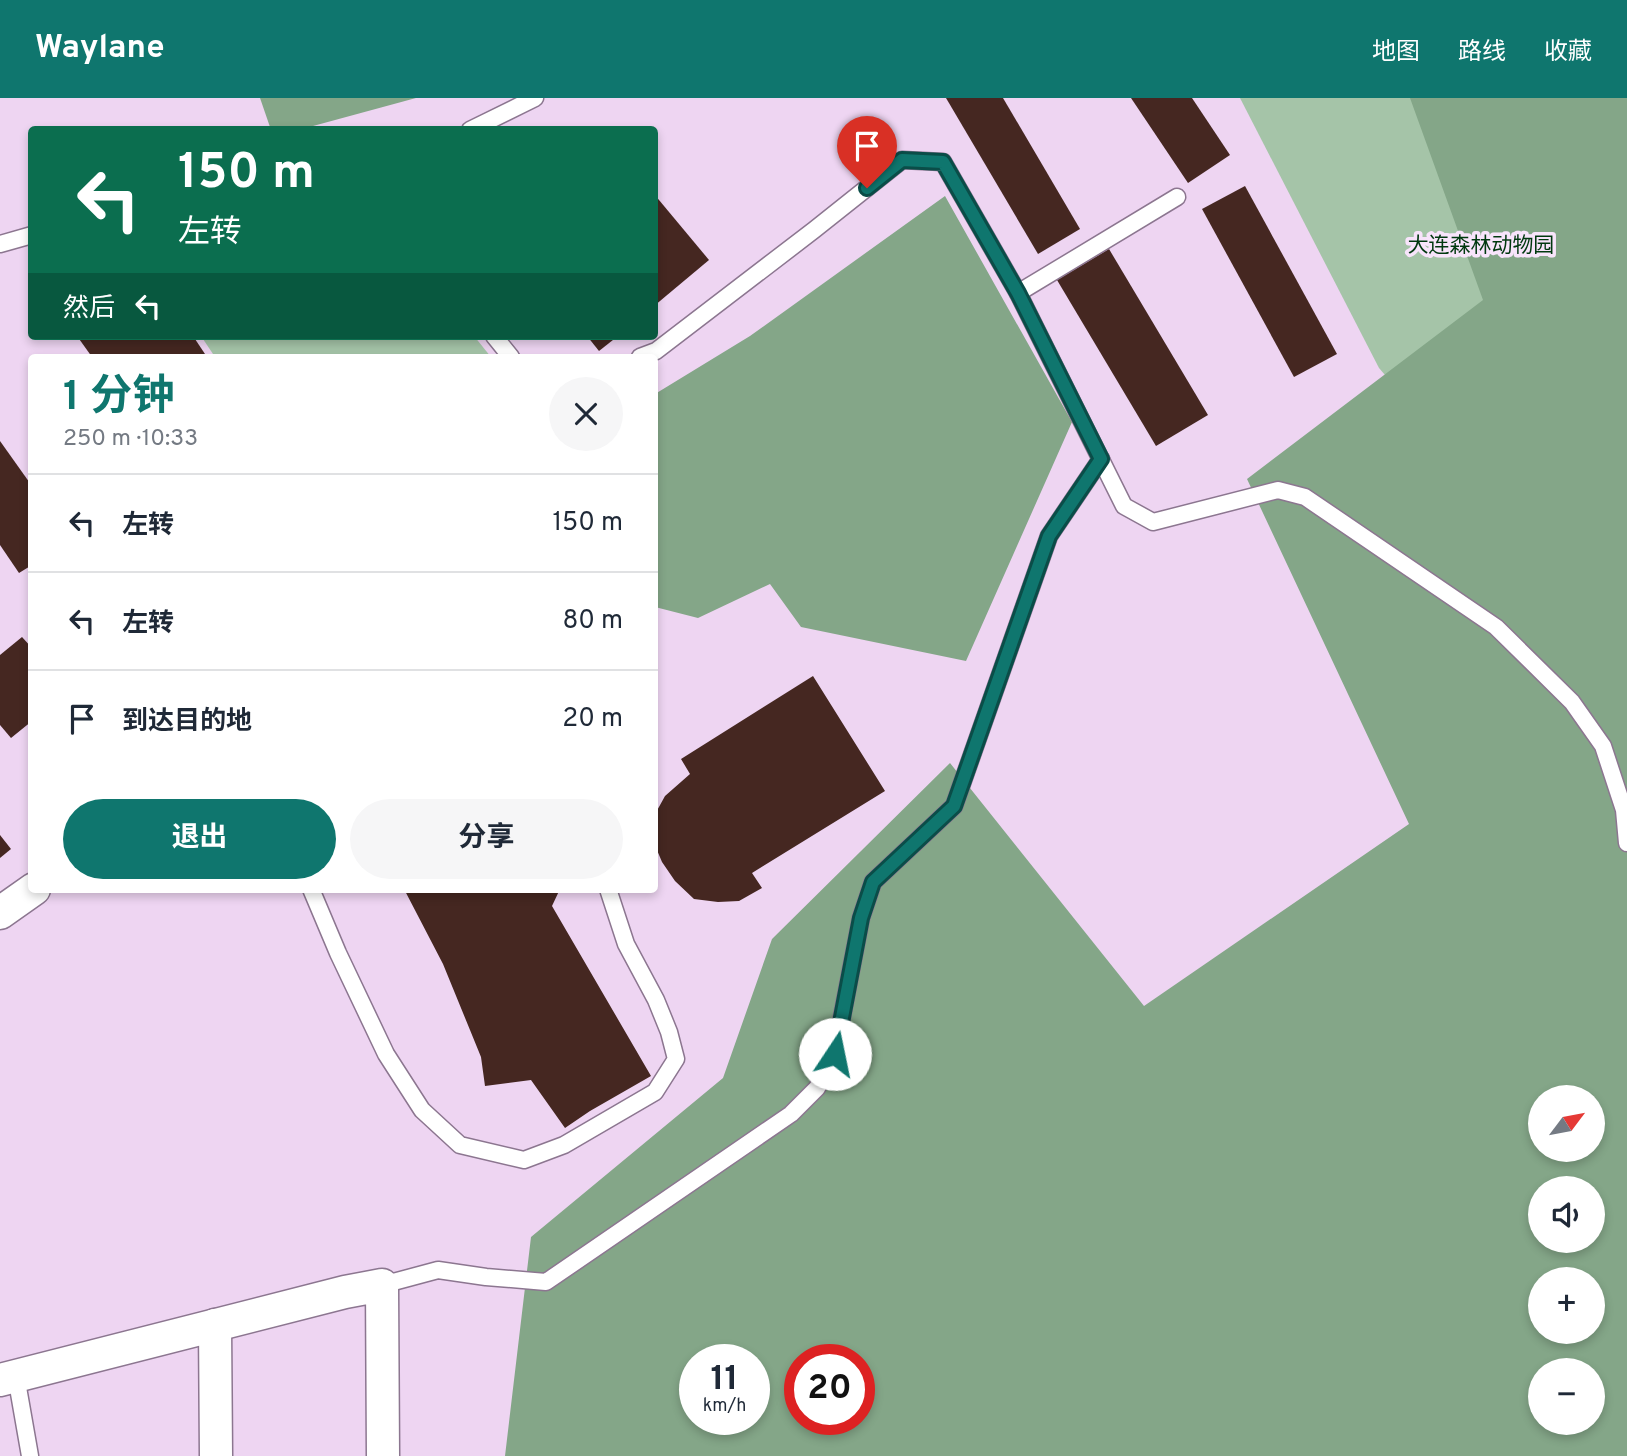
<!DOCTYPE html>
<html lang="zh">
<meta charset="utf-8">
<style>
body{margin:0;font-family:Overpass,"Noto Sans SC",sans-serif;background:#f6f6f7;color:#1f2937;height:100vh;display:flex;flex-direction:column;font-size:26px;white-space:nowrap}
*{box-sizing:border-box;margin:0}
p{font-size:23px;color:#747a83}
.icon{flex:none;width:38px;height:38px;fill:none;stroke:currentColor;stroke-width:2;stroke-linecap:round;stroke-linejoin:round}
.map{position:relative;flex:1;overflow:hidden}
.details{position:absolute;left:28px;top:256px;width:630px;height:539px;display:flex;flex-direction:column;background:#fff;border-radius:7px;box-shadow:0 4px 10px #0003}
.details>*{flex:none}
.banner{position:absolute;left:28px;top:28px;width:630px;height:214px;border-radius:7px;box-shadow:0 4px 10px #0003;background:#0b6e4f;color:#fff;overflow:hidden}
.needle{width:46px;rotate:58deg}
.tools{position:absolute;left:1528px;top:987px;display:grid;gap:14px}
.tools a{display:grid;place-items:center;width:77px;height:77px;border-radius:50%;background:#fff;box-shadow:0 4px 10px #0003;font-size:35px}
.speed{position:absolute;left:679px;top:1246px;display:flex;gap:14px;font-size:35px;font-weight:700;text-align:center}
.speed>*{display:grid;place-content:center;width:91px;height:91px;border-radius:50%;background:#fff;box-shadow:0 4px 10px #0003;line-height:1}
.speed small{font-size:18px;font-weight:400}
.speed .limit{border:10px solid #d22;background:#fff;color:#111}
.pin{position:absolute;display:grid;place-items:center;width:60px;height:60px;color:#fff;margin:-72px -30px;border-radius:50% 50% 50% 0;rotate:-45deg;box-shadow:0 0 7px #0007}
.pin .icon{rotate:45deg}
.me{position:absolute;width:77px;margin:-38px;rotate:11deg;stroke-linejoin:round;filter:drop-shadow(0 0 5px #0008)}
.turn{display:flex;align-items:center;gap:24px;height:147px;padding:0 35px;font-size:32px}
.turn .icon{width:91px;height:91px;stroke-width:2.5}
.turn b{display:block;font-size:49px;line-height:60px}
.then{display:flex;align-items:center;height:66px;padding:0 35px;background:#0003;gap:14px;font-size:26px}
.round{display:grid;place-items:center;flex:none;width:74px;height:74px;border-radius:37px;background:#f6f6f7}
.overview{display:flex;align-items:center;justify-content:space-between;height:119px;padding:0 35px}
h1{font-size:42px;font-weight:700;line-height:52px;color:#0f766e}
.cta{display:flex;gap:14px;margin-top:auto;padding:14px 35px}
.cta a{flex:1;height:80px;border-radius:42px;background:#0f766e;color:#fff;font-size:28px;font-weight:700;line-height:80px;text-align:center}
.cta a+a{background:#f6f6f7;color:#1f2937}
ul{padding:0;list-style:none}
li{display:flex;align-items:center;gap:21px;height:98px;padding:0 35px;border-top:2px solid #e0e1e3}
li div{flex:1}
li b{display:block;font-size:26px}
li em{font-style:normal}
header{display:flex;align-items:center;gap:42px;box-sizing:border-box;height:98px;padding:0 35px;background:#0f766e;color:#fff}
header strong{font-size:33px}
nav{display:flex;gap:38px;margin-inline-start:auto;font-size:24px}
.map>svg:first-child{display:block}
</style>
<header>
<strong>Waylane</strong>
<nav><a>地图</a><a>路线</a><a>收藏</a></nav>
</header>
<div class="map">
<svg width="1627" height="1358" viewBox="0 0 1627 1358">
<rect width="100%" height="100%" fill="#eed5f2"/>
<g fill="#a5c4a8">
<polygon points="1240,0 1627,0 1627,557 1379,270"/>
<polygon points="201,238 474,238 491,259 215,259"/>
</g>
<g fill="#84a688" fill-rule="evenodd">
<polygon points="260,0 416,0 302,31 271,32"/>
<path d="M1410,0H1627V1358H505L531,1139L723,980L772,841L950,665L1144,908L1409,726L1247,381L1483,202ZM1540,999H1592V1052H1540ZM1540,1090H1592V1143H1540ZM1540,1181H1592V1234H1540ZM695,1262H754V1321H695ZM800,1262H859V1321H800ZM1540,1272H1592V1325H1540Z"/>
<polygon points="945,98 1072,324 966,563 801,529 770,486 698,520 655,509 655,296 750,238"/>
</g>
<g fill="#452721">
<polygon points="946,0 1003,0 1080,131 1038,156"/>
<polygon points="1131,0 1192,0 1230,57 1188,85"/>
<polygon points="1245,88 1337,256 1294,279 1202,111"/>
<polygon points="654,96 709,162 654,208"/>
<polygon points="1109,151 1208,317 1156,348 1057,182"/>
<polygon points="77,238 193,238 207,259 92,259"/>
<polygon points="587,238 618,238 599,253"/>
<polygon points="0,343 32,388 32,467 19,475 0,447"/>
<polygon points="22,539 32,550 32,623 11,640 0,627 0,557"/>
<polygon points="813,578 885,693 752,775 762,790 739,803 718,804 694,801 675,783 662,764 654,745 654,718 665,698 690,676 681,661"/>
<polygon points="0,737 11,751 0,760"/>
<polygon points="404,791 560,791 552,808 651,978 590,1013 565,1030 531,982 485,988 481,959 470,932 443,866"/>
</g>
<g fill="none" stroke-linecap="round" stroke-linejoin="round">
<g stroke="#8c7690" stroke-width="19">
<g id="lane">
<polyline points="470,32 535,0"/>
<polyline points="0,146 32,137"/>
<polyline points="1018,195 1177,99"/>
<polyline points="494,238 511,259"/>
<polyline points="640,259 656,253 814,132 902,62 943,64 1018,195 1124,408 1153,424 1278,392 1305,399 1496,529 1572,604 1603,648 1624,712 1627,745"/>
<polyline points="311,791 338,855 386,956 422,1012 460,1047 524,1062 564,1047 655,994 676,961 669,934 656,902 626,846 608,791"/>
<polyline points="382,1187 438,1172 486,1179 546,1184 791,1016 817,990 835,955 861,820 873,784 954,708 1049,438 1101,361"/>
<polyline points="16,1278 30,1358"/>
</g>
</g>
<g stroke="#8c7690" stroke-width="35">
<g id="street">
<polyline points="0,815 34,791"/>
<polyline points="215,1227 216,1358"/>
<polyline points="0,1282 345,1194 382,1187 383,1358"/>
</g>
</g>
<use href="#lane" stroke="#fff" stroke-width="16"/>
<use href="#street" stroke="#fff" stroke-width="32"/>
</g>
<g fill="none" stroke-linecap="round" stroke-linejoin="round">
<g stroke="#0a4d48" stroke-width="18">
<polyline id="route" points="835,956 861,820 873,784 954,708 1049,438 1101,361 1018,195 943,64 902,62 867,90"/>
</g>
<use href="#route" stroke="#0f766e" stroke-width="12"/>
</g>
<g text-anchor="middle" stroke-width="7" stroke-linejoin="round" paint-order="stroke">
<g font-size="21" fill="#00380f" stroke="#f8e4fb">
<text x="1481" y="154">大连森林动物园</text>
</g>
</g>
</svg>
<div class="tools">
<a><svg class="needle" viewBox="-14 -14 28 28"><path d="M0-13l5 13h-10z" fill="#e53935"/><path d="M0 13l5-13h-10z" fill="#747a83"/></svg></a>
<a><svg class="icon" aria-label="sound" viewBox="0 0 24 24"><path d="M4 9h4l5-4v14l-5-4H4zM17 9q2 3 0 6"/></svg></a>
<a>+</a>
<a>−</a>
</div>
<div class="speed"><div>11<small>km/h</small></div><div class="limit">20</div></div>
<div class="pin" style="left:867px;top:90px;background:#d93025"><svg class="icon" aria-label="arrive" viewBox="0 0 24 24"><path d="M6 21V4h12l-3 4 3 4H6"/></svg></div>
<svg class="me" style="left:835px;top:956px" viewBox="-20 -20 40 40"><circle r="19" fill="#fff"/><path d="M0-13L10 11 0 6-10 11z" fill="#0f766e"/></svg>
<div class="banner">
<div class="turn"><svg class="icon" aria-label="left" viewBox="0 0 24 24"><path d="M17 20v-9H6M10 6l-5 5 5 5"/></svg><div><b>150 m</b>左转</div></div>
<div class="then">然后<svg class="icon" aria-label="left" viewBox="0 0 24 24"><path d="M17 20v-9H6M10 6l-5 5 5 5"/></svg></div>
</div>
<section class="details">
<div class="overview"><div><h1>1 分钟</h1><p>250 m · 10:33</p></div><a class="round"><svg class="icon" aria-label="close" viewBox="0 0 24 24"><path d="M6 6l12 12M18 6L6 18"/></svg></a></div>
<ul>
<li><svg class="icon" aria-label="left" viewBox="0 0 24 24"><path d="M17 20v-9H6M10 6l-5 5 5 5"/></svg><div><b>左转</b></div><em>150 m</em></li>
<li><svg class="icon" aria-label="left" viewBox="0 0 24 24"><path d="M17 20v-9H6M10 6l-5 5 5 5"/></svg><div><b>左转</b></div><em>80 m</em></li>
<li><svg class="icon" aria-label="arrive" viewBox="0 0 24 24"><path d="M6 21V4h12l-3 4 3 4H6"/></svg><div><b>到达目的地</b></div><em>20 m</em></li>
</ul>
<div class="cta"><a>退出</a><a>分享</a></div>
</section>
</div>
